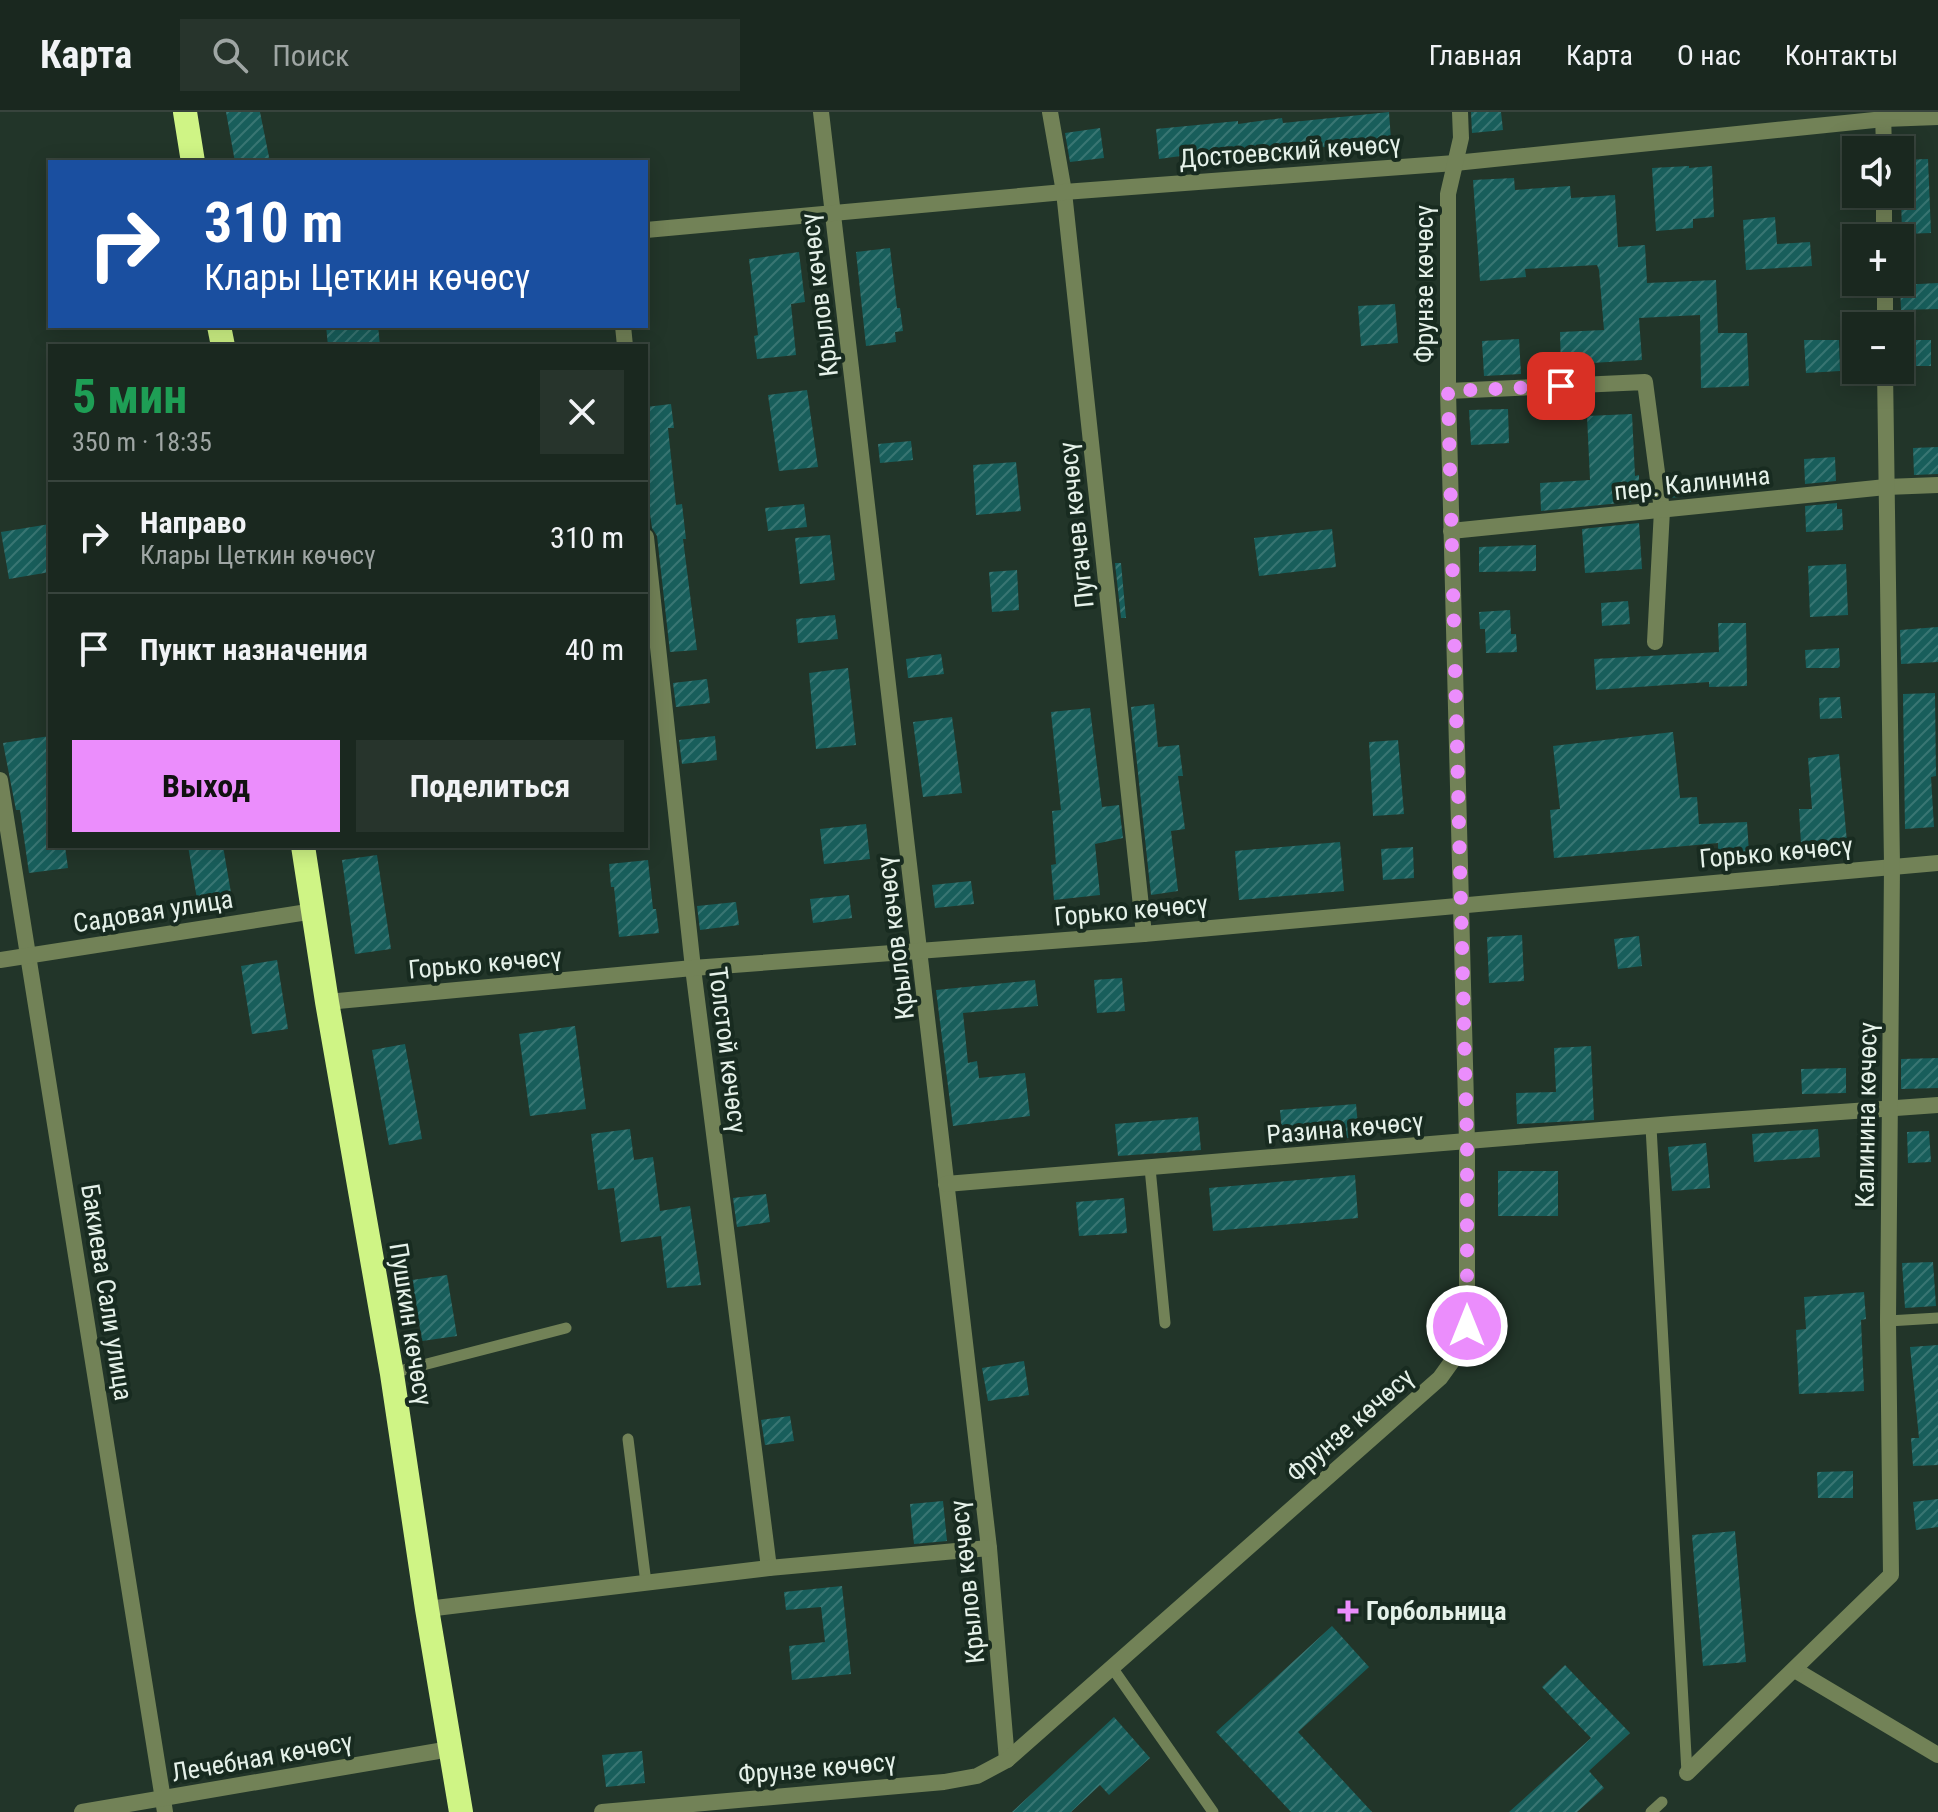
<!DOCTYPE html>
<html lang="ru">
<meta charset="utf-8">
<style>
body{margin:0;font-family:"Roboto Condensed",sans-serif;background:#27342c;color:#f1f3f6;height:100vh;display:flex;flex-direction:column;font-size:30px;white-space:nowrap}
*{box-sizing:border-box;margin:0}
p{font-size:26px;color:#9fa6a4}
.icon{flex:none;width:44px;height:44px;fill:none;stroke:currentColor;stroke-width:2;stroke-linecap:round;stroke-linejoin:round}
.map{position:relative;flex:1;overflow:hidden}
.panel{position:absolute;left:48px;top:232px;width:600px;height:504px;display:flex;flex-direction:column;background:#1a281f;border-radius:0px;box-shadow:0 4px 20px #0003,0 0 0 2px #38443d}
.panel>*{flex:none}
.guide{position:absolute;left:48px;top:48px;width:600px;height:168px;border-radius:0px;box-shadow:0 4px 20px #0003,0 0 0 2px #38443d;background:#1a4fa0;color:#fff;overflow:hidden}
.fabs{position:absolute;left:1842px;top:24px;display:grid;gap:16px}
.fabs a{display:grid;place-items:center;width:72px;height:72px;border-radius:0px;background:#1a281f;box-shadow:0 4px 20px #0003,0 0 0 2px #38443d;font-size:40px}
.pin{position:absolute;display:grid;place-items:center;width:68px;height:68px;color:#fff;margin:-34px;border-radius:16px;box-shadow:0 4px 12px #0006}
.me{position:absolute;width:88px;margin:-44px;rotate:0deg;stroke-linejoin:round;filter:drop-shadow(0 0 6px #0008)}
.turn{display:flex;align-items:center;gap:28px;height:168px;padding:0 24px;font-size:36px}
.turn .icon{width:104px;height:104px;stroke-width:2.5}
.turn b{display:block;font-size:56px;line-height:68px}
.round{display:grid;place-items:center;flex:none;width:84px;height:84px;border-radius:0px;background:#27342c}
.head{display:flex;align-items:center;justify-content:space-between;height:136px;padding:0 24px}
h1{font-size:48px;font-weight:700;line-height:60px;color:#1e9e55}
.primary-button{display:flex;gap:16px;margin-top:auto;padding:16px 24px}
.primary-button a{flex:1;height:92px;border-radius:0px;background:#eb8dfc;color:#111;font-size:32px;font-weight:700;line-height:92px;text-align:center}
.primary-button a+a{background:#27342c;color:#f1f3f6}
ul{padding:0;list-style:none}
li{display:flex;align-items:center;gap:24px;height:112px;padding:0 24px;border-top:2px solid #38443d}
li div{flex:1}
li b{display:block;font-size:30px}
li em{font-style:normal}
header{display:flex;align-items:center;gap:48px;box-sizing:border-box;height:112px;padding:0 40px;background:#1a281f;border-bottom:2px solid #38443d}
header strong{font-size:38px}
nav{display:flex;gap:44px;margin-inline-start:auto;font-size:28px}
.search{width:560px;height:72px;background:#27342c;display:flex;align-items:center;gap:20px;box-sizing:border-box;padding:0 28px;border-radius:0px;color:#9fa6a4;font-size:30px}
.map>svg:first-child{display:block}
</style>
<header>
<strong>Карта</strong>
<div class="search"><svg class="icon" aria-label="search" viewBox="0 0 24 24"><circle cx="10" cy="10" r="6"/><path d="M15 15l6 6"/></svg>Поиск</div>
<nav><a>Главная</a><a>Карта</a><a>О нас</a><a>Контакты</a></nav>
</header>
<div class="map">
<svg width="1938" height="1700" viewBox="0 0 1938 1700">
<defs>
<pattern id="building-hatch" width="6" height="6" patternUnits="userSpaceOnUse" patternTransform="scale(2)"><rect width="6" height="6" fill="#185e5b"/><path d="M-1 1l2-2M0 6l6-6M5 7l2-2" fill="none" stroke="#397673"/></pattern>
</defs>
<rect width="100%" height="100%" fill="#223529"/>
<g fill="url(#building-hatch)">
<polygon points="226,0 260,0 270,50 235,50"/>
<polygon points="1389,0 1391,28 1258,42 1258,40 1211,44 1210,40 1159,47 1156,17 1238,9 1238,12 1282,6 1283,11"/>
<polygon points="1471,0 1501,0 1503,18 1472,21"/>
<polygon points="1100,16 1104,46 1070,50 1065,21"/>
<polygon points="1928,47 1931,121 1902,122 1900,48"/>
<polygon points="1689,54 1689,56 1712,54 1714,105 1693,107 1693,116 1656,119 1652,56"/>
<polygon points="1514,66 1515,78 1570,74 1571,86 1615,83 1618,135 1645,133 1647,171 1716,168 1718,221 1747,221 1749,274 1701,276 1700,203 1639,206 1642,248 1591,251 1591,257 1561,258 1560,220 1604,218 1599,158 1597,153 1525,157 1526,165 1480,169 1473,68"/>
<polygon points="1775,105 1777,132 1810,130 1812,154 1746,158 1743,108"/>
<polygon points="890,136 897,196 900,196 903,219 895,220 896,230 866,234 856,140"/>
<polygon points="799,140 805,190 791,192 796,243 757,247 754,224 758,223 749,147"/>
<polygon points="1938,171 1938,197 1901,198 1900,173"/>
<polygon points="1395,192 1398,231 1361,234 1358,194"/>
<polygon points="326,214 378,214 380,234 328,234"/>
<polygon points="1519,227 1521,262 1484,264 1482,229"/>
<polygon points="1804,228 1839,228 1840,259 1806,261"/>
<rect x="1900" y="228" width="31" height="26"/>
<polygon points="807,278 818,355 779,359 768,283"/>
<polygon points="671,292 674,316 668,316 676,393 682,392 686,427 683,427 697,538 670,540 657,424 652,416 646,374 646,295"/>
<polygon points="1508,297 1509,331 1471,333 1469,298"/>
<polygon points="1632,302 1635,364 1639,363 1639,369 1647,368 1650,388 1541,399 1540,371 1590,368 1587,304"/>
<polygon points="911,329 913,348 880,351 878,332"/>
<polygon points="1938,335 1938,362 1914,363 1913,336"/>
<polygon points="1835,345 1836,369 1805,372 1804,347"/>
<polygon points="1016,350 1021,399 976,403 973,353"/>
<polygon points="1694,365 1695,383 1671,386 1669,367"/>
<polygon points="1837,391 1837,397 1842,397 1843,418 1806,420 1805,394"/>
<polygon points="804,392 807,415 768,419 765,396"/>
<polygon points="1639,411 1642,457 1585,461 1582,417"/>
<polygon points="50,412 50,460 9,467 1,420"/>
<polygon points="1332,417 1336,455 1259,464 1254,426"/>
<polygon points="830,423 835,468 800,472 795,426"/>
<polygon points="1536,433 1536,459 1479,460 1479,435"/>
<polygon points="1115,451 1121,451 1126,506 1121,506"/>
<polygon points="1846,452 1848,503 1810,505 1808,454"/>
<polygon points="1017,458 1019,498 992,500 989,460"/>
<polygon points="1628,489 1630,512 1602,514 1601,491"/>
<polygon points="1510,498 1511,522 1516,522 1517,540 1486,541 1485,517 1480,517 1479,500"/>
<polygon points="835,503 838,527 798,531 796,507"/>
<polygon points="1718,511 1746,511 1747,574 1709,575 1709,570 1596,578 1594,547 1719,540"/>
<polygon points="1938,515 1938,550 1901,552 1900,518"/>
<polygon points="1839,536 1840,554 1838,556 1806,556 1805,538"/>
<polygon points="941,542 944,562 908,566 906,547"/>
<polygon points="848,556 856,633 816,637 809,561"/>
<polygon points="707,567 710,591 676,595 673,571"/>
<polygon points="1935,581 1936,664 1931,665 1934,715 1905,717 1903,582"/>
<polygon points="1840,585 1842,606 1820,607 1819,586"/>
<polygon points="1154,592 1158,635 1179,633 1183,664 1178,664 1185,717 1171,719 1178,779 1151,783 1131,595"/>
<polygon points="1090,596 1102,695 1119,693 1123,726 1095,732 1100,783 1054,788 1051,753 1056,752 1052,699 1061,698 1051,600"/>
<polygon points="952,605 962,681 923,685 913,610"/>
<polygon points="1673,620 1680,686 1697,685 1699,712 1747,710 1749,741 1718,742 1718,731 1554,746 1550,698 1560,697 1553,634"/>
<polygon points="50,624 50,734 65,734 68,756 29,761 20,698 16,698 3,631"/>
<polygon points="715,624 717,648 682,652 679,628"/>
<polygon points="1398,628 1404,702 1373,704 1369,630"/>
<polygon points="1839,642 1847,730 1801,732 1799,697 1812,697 1808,646"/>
<polygon points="866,712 870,747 824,752 820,717"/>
<polygon points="1340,730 1344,779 1239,788 1235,739"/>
<polygon points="188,734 223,734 231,781 197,787"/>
<polygon points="1413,735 1414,766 1383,768 1381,737"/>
<polygon points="377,743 391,837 355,842 342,748"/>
<polygon points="648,748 653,797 656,797 659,821 619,825 614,775 611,775 609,752"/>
<polygon points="971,769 974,792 935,796 932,773"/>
<polygon points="849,783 852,806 813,811 810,787"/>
<polygon points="736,790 739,813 700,818 697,794"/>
<polygon points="1522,823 1524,869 1489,871 1487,825"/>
<polygon points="1639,824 1642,854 1618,857 1614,827"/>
<polygon points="277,848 288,917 252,922 241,854"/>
<polygon points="1122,866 1125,899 1097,901 1094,868"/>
<polygon points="1035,868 1038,894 963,901 968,951 977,949 979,966 1025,961 1030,1004 953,1014 936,878"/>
<polygon points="575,914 586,997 530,1004 519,922"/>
<polygon points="405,932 422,1027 389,1033 372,938"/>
<polygon points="1591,934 1594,1008 1517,1012 1516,981 1556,980 1554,936"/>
<polygon points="1938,946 1938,976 1901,977 1901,947"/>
<polygon points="1846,956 1846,981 1802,982 1801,957"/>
<polygon points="1356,992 1359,1025 1283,1031 1280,998"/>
<polygon points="1198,1005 1201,1038 1118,1044 1115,1012"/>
<polygon points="630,1017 634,1048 653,1045 660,1099 690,1094 701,1173 667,1176 661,1124 621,1130 614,1076 598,1078 591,1022"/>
<polygon points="1818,1017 1820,1045 1754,1050 1752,1022"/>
<polygon points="1929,1019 1931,1050 1908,1051 1907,1020"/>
<polygon points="1706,1031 1710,1076 1672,1079 1668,1035"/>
<rect x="1498" y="1059" width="60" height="45"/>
<polygon points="1355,1063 1358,1106 1213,1119 1209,1076"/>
<polygon points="766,1082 770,1110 737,1115 733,1086"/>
<polygon points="1124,1086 1127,1121 1079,1124 1076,1090"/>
<polygon points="1933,1150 1936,1194 1905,1196 1902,1151"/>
<polygon points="447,1163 457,1224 422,1229 412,1168"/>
<polygon points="1864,1180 1866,1207 1861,1208 1864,1279 1799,1282 1796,1218 1806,1217 1804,1185"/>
<polygon points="1938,1233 1938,1353 1913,1354 1911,1326 1919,1326 1910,1235"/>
<polygon points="1024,1249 1029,1283 988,1289 982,1256"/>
<polygon points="790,1304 794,1329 765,1333 761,1308"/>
<polygon points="1853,1359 1853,1386 1818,1386 1817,1360"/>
<polygon points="1938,1387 1938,1415 1916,1418 1913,1390"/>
<polygon points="943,1389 947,1429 914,1432 910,1392"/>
<polygon points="1735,1419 1746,1550 1703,1554 1692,1423"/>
<polygon points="842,1474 851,1562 792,1568 789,1534 825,1530 821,1495 786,1498 784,1480"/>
<polygon points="1332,1514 1369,1555 1298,1620 1372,1700 1291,1700 1216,1620"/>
<polygon points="1565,1553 1630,1621 1589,1659 1604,1676 1577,1700 1509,1700 1591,1626 1542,1575"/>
<polygon points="1114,1605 1150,1646 1109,1683 1100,1673 1071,1700 1012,1700"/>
<polygon points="642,1639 645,1671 606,1675 602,1643"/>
</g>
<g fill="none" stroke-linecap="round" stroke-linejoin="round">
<g stroke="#728257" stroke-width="11">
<polyline points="1651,1015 1687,1661"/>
<polyline points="1150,1056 1165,1211"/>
<polyline points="1888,1209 1938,1206"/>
<polyline points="392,1261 566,1216"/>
<polyline points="628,1327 646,1471"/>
<polyline points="1111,1554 1213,1700"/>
<polyline points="1651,1700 1662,1690"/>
</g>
<g stroke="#728257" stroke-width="16">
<polyline points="821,0 989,1436 1007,1648"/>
<polyline points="1050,0 1064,80 1144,822"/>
<polyline points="1883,0 1884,38"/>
<polyline points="1884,82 1884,126"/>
<polyline points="646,118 1064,80 1455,51 1884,7 1938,5"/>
<polyline points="1885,170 1885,214"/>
<polyline points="623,214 625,234"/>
<polyline points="1448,279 1645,270 1662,398 1655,530"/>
<polyline points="1451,419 1886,375 1938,373"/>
<polyline points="646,425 693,856 769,1456"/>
<polyline points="0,668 165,1700"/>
<polyline points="0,848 314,799"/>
<polyline points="327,890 693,856 1144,822 1938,751"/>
<polyline points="946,1072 1673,1012 1938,993"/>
<polyline points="427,1497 769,1456 989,1436"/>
<polyline points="1795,1558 1938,1643"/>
<polyline points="1687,1661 1891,1463 1888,1209 1892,754 1885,258"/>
<polyline points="82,1700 450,1637"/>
<polyline points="602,1700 944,1670 977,1664 1007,1648 1440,1266 1458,1241 1467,1214 1467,1031 1448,279 1448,82 1461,26 1460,0"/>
</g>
<g stroke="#cff485" stroke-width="24">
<polyline points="185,0 193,50"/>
<polyline points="219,214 223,234"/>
<polyline points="303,734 327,890 392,1262 427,1497 461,1700"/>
</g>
</g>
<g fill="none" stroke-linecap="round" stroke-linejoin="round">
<polyline stroke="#eb8dfc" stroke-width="14" stroke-dasharray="0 25.2" points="1467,1214 1467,1031 1448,279 1561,274"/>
</g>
<path fill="#eb8dfc" stroke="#182b20" stroke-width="3" d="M1344 1487h8v8h8v8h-8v8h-8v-8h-8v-8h8z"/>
<g text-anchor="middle" stroke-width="8" stroke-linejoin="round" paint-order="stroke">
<g font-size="26" fill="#e5f1e9" stroke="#182b20">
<text transform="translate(1290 39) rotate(-4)" y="9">Достоевский көчөсү</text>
<text transform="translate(1424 172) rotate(-90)" y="9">Фрунзе көчөсү</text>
<text transform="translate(819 183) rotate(-97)" y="9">Крылов көчөсү</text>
<text transform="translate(1692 371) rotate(-6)" y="9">пер. Калинина</text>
<text transform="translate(1076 413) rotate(-96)" y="9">Пугачев көчөсү</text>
<text transform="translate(1776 740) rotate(-5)" y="9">Горько көчөсү</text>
<text transform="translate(1131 798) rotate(-5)" y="9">Горько көчөсү</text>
<text transform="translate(153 799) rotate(-9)" y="9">Садовая улица</text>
<text transform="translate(895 826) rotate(-97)" y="9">Крылов көчөсү</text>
<text transform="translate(485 851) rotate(-5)" y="9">Горько көчөсү</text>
<text transform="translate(728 938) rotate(83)" y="9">Толстой көчөсү</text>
<text transform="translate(1866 1003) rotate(-89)" y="9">Калинина көчөсү</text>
<text transform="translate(1345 1016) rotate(-5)" y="9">Разина көчөсү</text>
<text transform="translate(107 1180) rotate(81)" y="9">Бакиева Сали улица</text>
<text transform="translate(411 1212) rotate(81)" y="9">Пушкин көчөсү</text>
<text transform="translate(1350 1313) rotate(-41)" y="9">Фрунзе көчөсү</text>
<text transform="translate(967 1470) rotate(-96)" y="9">Крылов көчөсү</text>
<text transform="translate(262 1645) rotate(-10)" y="9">Лечебная көчөсү</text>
<text transform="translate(817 1656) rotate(-5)" y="9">Фрунзе көчөсү</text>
</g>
<g font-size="26" font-weight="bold" fill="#e5f1e9" stroke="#182b20" text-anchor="start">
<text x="1366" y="1508">Горбольница</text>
</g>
</g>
</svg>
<div class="fabs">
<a><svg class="icon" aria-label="sound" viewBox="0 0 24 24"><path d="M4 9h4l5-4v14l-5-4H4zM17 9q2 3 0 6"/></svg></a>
<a>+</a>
<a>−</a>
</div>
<div class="pin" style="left:1561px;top:274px;background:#d93025"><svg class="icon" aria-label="arrive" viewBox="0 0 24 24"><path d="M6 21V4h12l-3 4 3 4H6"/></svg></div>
<svg class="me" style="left:1467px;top:1214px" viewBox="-20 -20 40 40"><circle r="17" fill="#eb8dfc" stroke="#fff" stroke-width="3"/><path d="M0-11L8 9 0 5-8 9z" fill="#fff"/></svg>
<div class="guide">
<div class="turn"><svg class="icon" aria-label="right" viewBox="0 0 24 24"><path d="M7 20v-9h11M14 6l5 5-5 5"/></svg><div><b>310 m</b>Клары Цеткин көчөсү</div></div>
</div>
<section class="panel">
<div class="head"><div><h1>5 мин</h1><p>350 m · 18:35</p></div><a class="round"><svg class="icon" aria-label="close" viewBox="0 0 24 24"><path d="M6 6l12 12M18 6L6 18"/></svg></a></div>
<ul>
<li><svg class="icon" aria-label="right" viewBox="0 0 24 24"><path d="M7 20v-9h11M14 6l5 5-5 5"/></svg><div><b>Направо</b><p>Клары Цеткин көчөсү</p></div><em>310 m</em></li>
<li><svg class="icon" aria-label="arrive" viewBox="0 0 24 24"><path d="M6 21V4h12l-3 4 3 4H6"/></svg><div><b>Пункт назначения</b></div><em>40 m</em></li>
</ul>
<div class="primary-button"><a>Выход</a><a>Поделиться</a></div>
</section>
</div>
